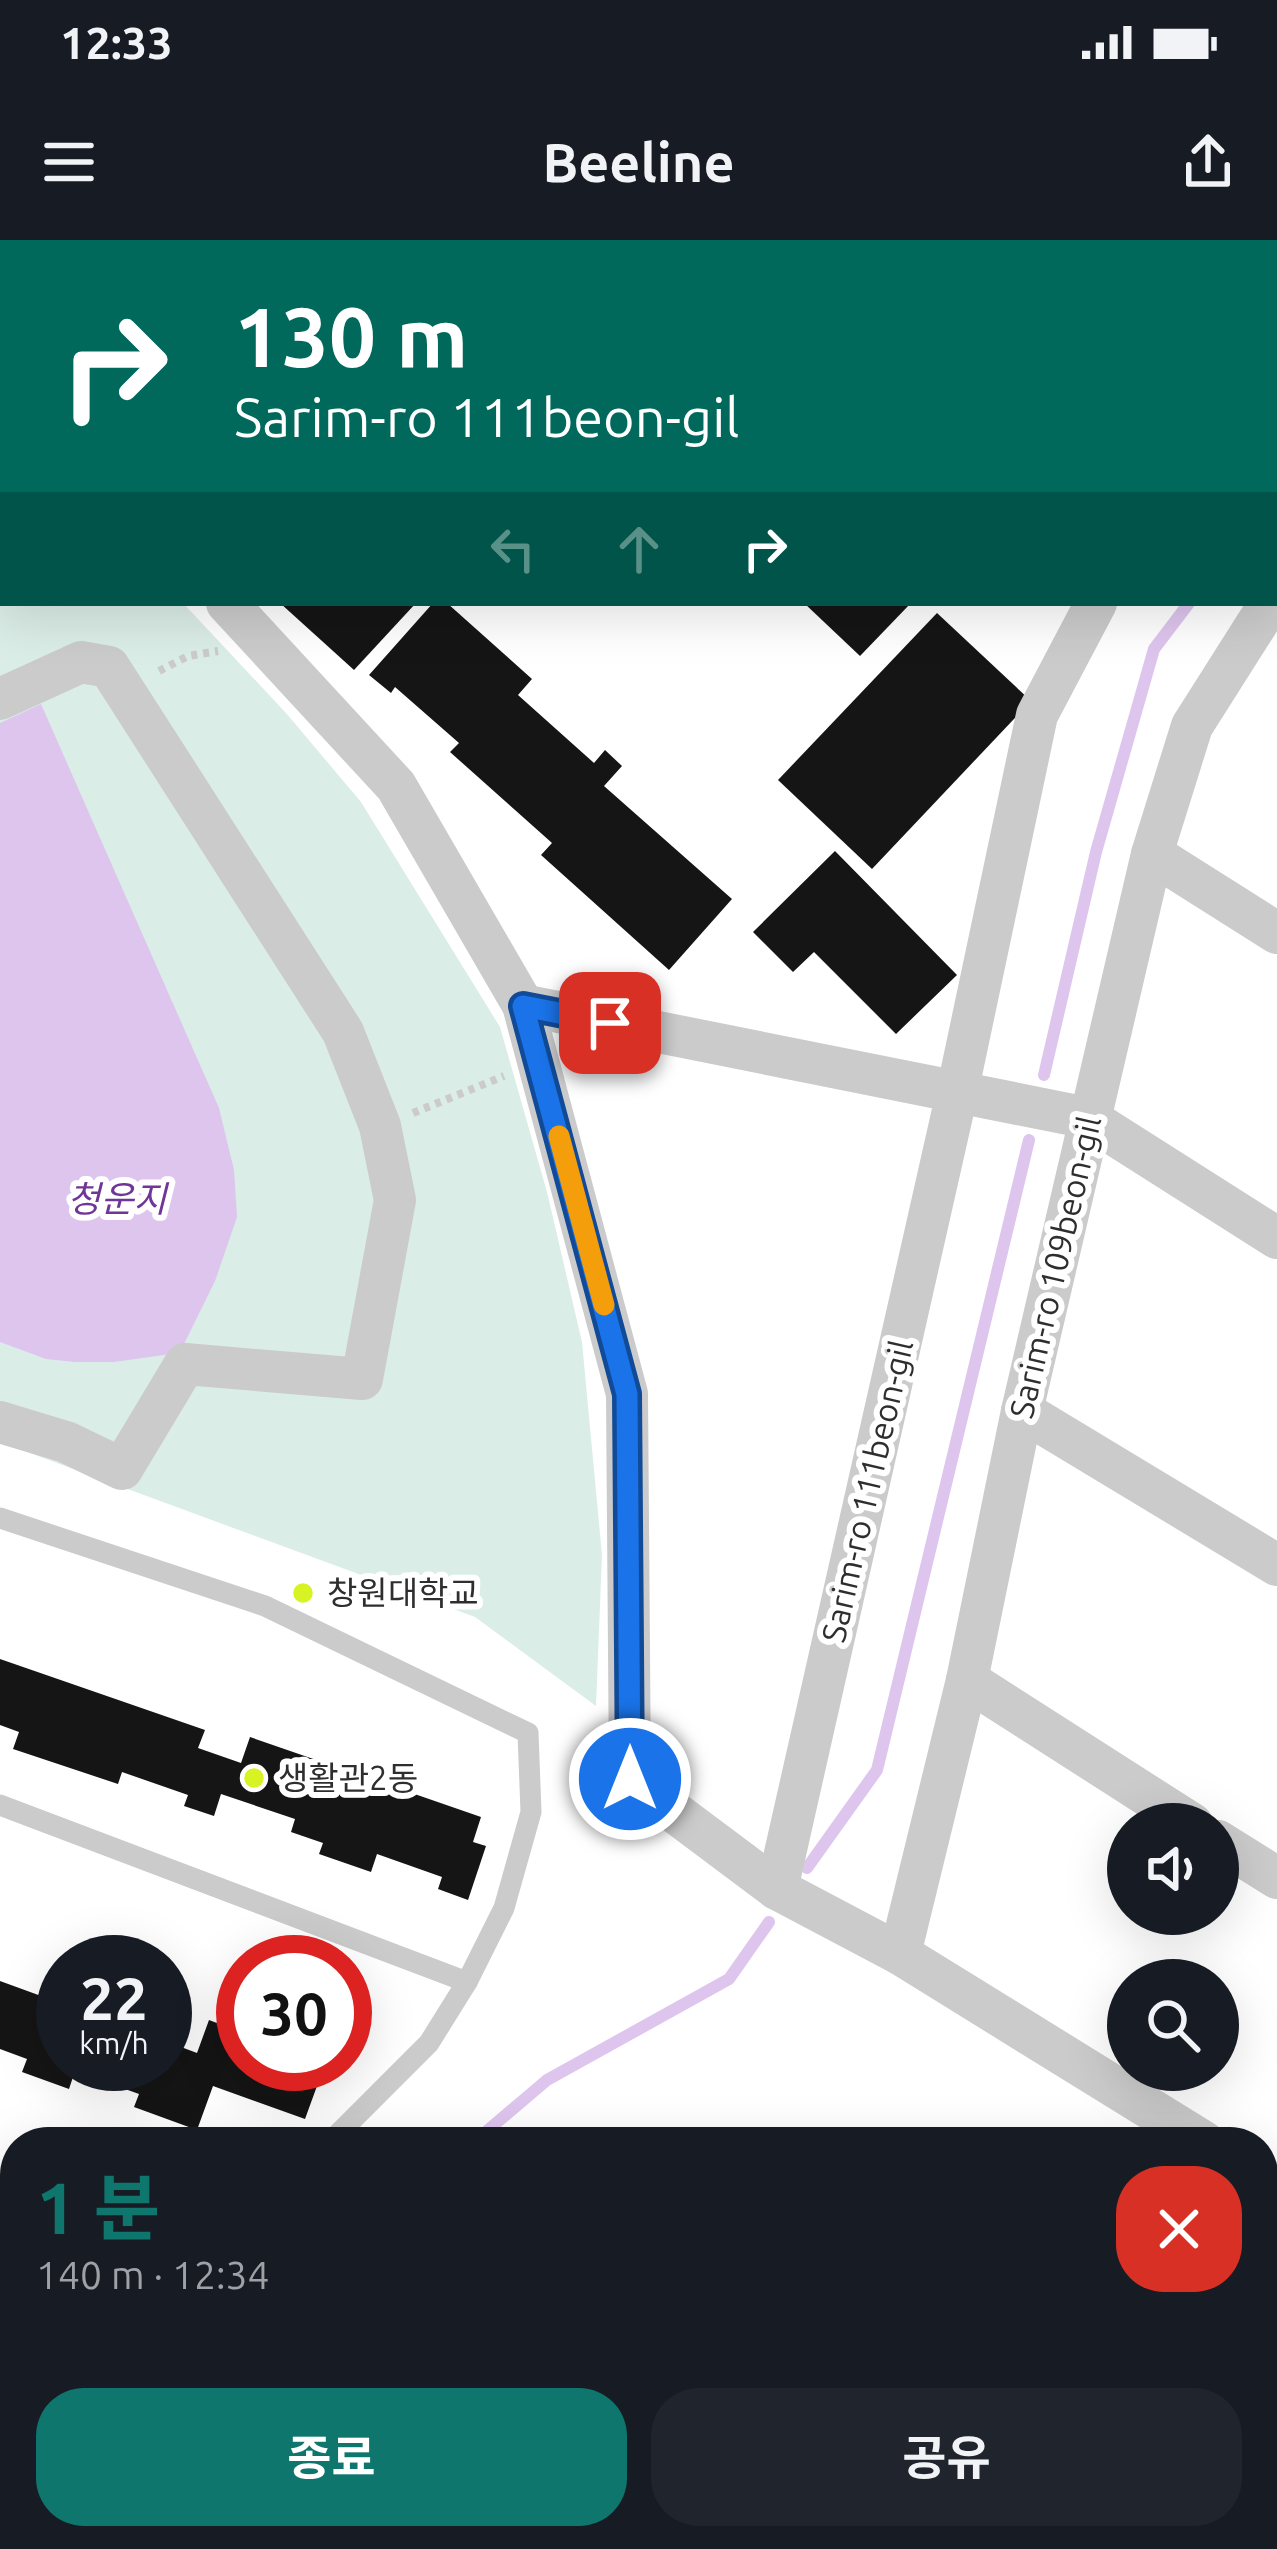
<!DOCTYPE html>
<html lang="ko">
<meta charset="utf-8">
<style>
body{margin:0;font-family:Ubuntu,"Noto Sans KR",sans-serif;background:#20242c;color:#f1f3f6;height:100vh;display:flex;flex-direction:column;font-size:45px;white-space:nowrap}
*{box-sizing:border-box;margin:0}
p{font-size:39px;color:#9ea1a6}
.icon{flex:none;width:66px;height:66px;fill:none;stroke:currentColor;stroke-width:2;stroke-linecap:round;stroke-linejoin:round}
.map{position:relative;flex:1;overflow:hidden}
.sheet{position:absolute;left:0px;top:1887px;width:1278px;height:423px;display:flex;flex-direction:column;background:#171b24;border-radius:48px 48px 0 0;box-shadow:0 12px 48px #0002}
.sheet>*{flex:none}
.banner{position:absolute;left:0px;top:0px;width:1278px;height:366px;box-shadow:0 12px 48px #0002;background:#00695c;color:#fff;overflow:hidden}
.buttons{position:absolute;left:1107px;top:1563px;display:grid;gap:24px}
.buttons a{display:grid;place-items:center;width:132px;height:132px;border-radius:50%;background:#171b24;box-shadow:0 12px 48px #0002;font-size:60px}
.speed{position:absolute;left:36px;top:1695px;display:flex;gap:24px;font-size:60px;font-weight:700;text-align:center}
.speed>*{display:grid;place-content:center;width:156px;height:156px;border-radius:50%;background:#171b24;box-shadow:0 12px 48px #0002;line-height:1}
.speed small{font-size:30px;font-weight:400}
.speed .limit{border:18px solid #d22;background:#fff;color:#111}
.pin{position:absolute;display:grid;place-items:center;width:102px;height:102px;color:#fff;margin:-51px;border-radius:24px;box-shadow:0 6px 18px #0006}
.me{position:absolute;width:132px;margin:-66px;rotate:0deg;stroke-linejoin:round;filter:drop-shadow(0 0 9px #0008)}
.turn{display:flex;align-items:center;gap:42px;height:252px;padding:0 36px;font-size:54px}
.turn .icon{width:156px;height:156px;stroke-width:2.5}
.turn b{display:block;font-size:84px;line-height:102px}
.lanes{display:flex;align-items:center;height:114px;padding:0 36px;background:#0003;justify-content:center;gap:60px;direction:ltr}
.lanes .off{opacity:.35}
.round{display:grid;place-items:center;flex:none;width:126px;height:126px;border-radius:48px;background:#20242c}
.head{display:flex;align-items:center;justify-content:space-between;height:204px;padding:0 36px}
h1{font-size:72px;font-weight:700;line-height:90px;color:#0f766e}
.button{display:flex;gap:24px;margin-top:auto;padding:24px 36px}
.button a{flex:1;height:138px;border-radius:48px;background:#0f766e;color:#fff;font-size:48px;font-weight:700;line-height:138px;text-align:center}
.button a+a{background:#20242c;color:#f1f3f6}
.status{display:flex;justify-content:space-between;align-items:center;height:84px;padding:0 60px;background:#171b24;direction:ltr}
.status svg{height:33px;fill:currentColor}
header{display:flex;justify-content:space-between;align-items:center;height:156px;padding:0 36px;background:#171b24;font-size:54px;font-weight:700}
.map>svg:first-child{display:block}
</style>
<div class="status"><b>12:33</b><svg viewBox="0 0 49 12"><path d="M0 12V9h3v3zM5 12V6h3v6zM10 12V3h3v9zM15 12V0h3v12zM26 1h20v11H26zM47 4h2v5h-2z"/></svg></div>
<header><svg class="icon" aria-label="menu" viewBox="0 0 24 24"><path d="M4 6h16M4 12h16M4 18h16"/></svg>Beeline<svg class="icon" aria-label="share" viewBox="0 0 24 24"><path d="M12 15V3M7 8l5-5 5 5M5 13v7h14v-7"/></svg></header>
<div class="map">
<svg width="1277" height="2309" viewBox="0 0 1277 2309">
<rect width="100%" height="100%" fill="#fff"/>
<polygon fill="#dbede7" points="0,0 424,0 3,3 3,363 183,363 286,473 361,562 500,787 547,952 582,1102 602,1315 596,1466 475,1377 0,1202"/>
<polygon fill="#dec5ee" points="41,464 219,868 234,930 237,977 215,1041 183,1106 171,1114 114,1122 75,1122 46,1119 0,1102 0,483"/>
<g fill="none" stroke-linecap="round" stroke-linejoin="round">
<g stroke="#dec5ee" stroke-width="12">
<polyline points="1275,261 1277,259"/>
<polyline points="1044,835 1096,612 1154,409 1189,363"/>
<polyline points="807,1628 877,1530 1029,900"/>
<polyline points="474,1902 547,1840 729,1739 769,1682"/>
<polyline points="150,2309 155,2295"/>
</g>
</g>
<g fill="#151515">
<polygon points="280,363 416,363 354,430"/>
<polygon points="433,363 447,363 532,439 518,455 594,523 605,510 622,526 604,546 732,659 669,730 541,615 552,603 450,512 459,503 395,447 391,453 369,435"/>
<polygon points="804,363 911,363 860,416"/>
<polygon points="937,373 1031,461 872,629 778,540"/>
<polygon points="835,611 957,735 896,794 814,712 793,732 753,692"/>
<polygon points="0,1419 205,1490 198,1508 241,1523 250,1497 481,1577 473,1602 486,1606 468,1660 438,1649 442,1637 377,1614 371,1632 319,1614 323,1603 291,1592 295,1579 221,1554 214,1576 184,1566 188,1555 122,1532 118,1544 13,1509 19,1492 0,1485"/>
<polygon points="0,1741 63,1764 63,1824 165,1824 165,1801 197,1813 209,1780 243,1793 243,1824 325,1824 305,1879 213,1846 197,1890 134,1867 139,1854 75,1831 69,1849 22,1832 27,1819 0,1809"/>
<polygon points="15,2096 15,2216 4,2240 0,2238 0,2099 11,2104"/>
</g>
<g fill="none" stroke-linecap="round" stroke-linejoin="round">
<g stroke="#cbcbcb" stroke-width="8" stroke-dasharray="6 6" stroke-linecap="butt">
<polyline points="159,431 188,416 218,411"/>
<polyline points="413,873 504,836"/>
</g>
<g stroke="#cbcbcb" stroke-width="21">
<polyline points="0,1278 265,1366 528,1493 531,1572 504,1668 467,1742 429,1803 330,1902"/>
<polyline points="0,1565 467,1742"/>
<polyline points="109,2309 115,2295"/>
</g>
<g stroke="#cbcbcb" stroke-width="42">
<polyline points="489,3 492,0"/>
<polyline points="1275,140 1277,138"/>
<polyline points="227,363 396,546 523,765 627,1154 630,1539 777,1649 900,1714 1204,1902"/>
<polyline points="0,459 81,422 109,427 343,792 380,886 395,960 362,1139 185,1124 122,1229 66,1202 0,1182"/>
<polyline points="1152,614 1277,693"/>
<polyline points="523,765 1088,878 1277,998"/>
<polyline points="1022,1171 1277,1325"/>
<polyline points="967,1440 1192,1584"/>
<polyline points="1218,1601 1277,1638"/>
<polyline points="777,1649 957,853 1037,475 1096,363"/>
<polyline points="900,1714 967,1440 1022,1171 1152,614 1192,486 1270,363"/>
<polyline points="1263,1938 1277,1947"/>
<polyline points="1263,2086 1277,2063"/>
<polyline points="1135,2309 1136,2295"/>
</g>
</g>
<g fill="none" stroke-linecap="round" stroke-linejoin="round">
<g stroke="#114b97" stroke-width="30">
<polyline id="route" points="610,783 523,766 627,1154 630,1539"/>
</g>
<use href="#route" stroke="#1a73e8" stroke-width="21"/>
<polyline stroke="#f59e0b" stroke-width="21" points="559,896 604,1065"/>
</g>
<g fill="#d8f323" stroke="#fff" stroke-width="4.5">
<circle cx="303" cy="1353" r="12"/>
<circle cx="254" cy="1538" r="12"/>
</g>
<g text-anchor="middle" stroke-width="12" stroke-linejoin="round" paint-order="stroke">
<g font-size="33" fill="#2e2e2e" stroke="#fff">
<text transform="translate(1055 1027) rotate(-77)" y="12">Sarim-ro 109beon-gil</text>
<text transform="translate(867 1251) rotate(-77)" y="12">Sarim-ro 111beon-gil</text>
</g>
<g font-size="33" fill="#2e2e2e" stroke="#fff" text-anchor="start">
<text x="327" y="1365">창원대학교</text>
<text x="278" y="1550">생활관2동</text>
</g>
<g font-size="36" font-style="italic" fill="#6f3697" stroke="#fff">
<text x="117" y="972">청운지</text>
</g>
</g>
</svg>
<div class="buttons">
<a><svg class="icon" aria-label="sound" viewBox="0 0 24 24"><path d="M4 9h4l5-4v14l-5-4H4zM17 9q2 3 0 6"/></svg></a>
<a><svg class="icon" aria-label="search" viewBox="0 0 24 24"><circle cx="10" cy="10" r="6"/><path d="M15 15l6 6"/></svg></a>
</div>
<div class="speed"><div>22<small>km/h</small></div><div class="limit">30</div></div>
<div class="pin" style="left:610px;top:783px;background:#d93025"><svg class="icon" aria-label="arrive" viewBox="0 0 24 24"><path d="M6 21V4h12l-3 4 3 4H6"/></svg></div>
<svg class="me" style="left:630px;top:1539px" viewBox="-20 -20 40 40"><circle r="17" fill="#1a73e8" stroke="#fff" stroke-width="3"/><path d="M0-11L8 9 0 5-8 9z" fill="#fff"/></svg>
<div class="banner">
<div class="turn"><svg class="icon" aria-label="right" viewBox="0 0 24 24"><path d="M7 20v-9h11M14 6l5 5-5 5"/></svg><div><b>130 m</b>Sarim-ro 111beon-gil</div></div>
<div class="lanes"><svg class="icon off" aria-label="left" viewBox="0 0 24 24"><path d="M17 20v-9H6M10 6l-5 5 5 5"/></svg><svg class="icon off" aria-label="ahead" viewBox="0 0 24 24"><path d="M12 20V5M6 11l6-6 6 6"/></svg><svg class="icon" aria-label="right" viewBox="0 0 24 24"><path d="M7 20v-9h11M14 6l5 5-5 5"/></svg></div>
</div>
<section class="sheet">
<div class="head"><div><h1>1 분</h1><p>140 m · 12:34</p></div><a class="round" style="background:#d93025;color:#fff"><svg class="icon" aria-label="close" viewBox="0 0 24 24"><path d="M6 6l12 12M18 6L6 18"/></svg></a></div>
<div class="button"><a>종료</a><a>공유</a></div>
</section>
</div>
